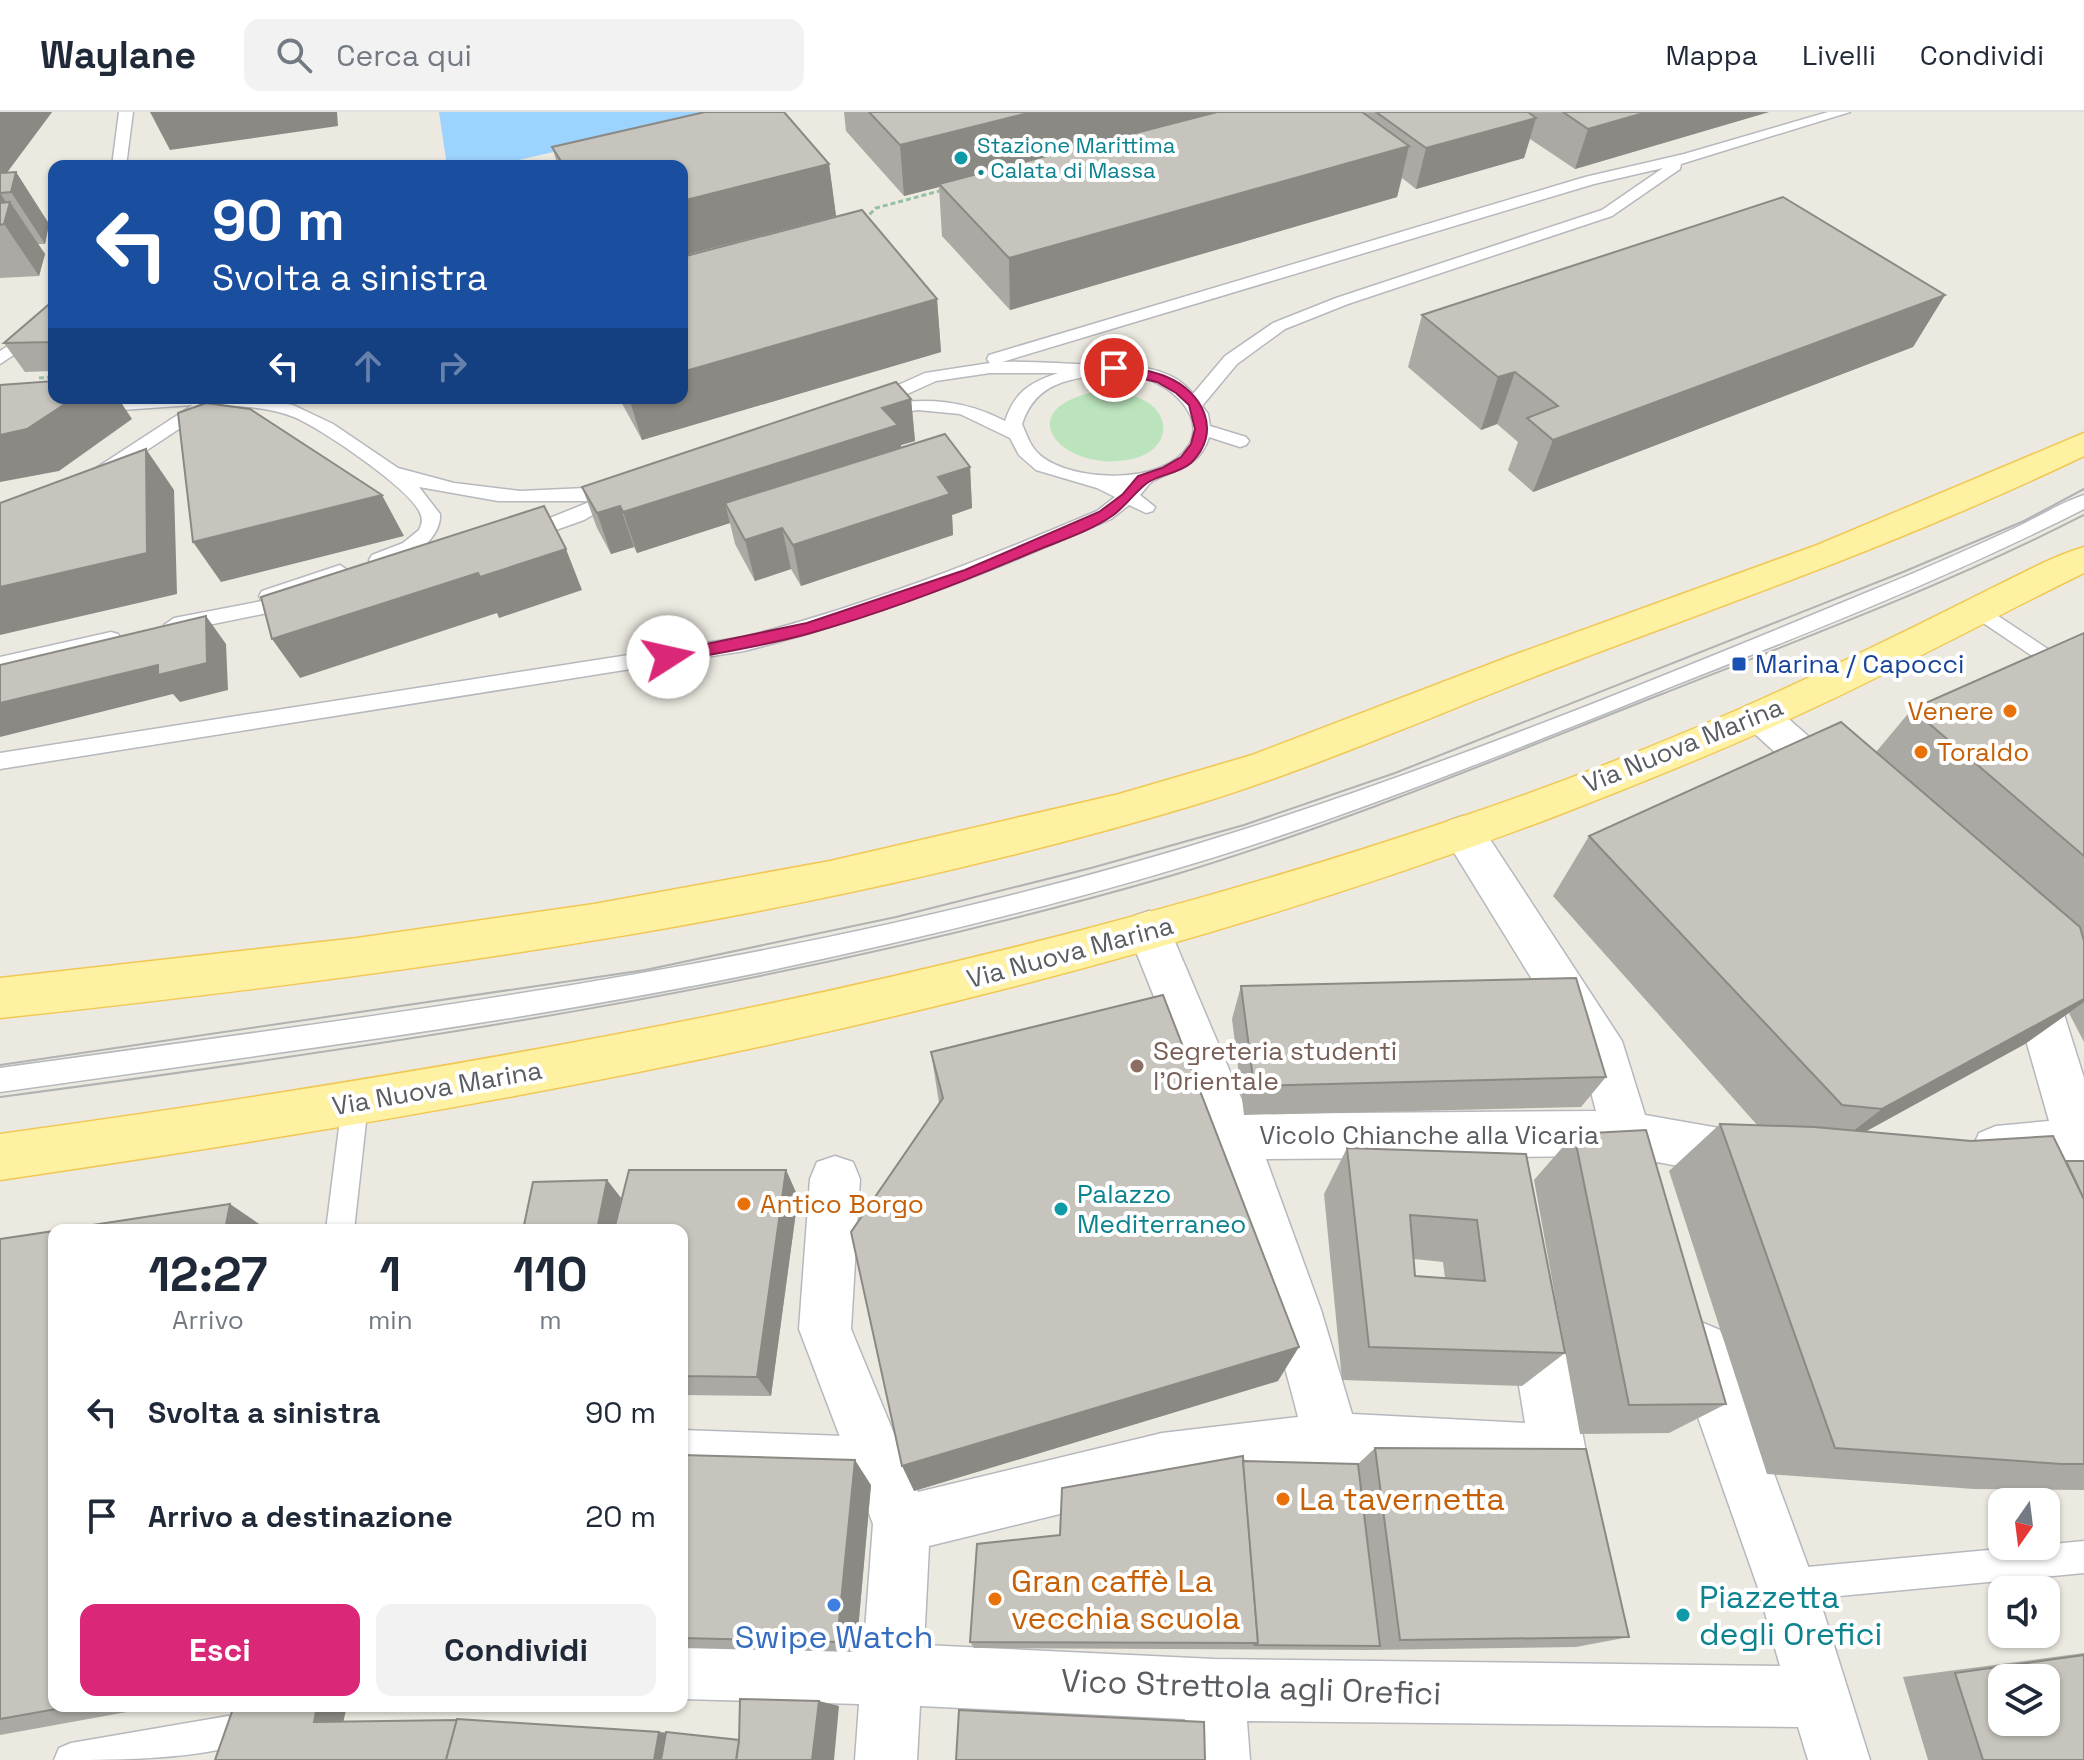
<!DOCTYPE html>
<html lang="it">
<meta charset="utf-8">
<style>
body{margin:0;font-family:"Space Grotesk",sans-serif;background:#f2f2f3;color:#1f2937;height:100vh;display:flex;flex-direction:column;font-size:30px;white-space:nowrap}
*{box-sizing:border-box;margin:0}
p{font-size:26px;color:#747a83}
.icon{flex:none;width:44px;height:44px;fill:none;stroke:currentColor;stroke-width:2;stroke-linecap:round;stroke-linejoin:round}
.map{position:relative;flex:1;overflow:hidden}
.panel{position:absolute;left:48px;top:1112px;width:640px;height:488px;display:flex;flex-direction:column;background:#fff;border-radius:16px;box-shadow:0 2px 6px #0004}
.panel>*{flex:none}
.top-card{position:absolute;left:48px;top:48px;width:640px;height:244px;border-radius:16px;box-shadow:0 2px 6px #0004;background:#1a4fa0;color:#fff;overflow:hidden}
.needle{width:52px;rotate:194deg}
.buttons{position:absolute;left:1988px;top:1376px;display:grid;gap:16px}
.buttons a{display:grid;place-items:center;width:72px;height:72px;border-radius:16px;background:#fff;box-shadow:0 2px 6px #0004;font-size:40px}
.pin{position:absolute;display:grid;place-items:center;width:68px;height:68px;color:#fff;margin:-34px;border:4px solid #fff;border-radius:50%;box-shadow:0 2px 8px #0007}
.me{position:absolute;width:88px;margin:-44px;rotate:80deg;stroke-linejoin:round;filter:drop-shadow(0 0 6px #0008)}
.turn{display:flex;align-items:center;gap:28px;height:168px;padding:0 32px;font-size:36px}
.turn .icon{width:104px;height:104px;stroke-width:2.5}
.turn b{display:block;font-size:56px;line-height:68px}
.lanes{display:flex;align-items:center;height:76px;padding:0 32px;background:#0003;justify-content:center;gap:40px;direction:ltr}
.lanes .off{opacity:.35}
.eta{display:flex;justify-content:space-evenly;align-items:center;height:136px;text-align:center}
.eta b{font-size:48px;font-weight:800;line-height:56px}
.button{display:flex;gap:16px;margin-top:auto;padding:16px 32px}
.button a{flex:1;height:92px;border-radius:16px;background:#db2777;color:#fff;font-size:32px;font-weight:800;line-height:92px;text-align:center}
.button a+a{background:#f2f2f3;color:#1f2937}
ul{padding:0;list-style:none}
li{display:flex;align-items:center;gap:24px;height:104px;padding:0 32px}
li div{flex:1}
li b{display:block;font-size:30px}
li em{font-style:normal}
header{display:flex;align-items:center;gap:48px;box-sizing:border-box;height:112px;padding:0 40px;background:#fff;border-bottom:2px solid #e0e1e3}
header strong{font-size:38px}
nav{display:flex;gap:44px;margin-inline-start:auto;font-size:28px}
.search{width:560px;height:72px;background:#f2f2f3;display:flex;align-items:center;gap:20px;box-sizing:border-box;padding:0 28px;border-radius:16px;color:#747a83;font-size:30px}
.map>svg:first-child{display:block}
</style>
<header>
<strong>Waylane</strong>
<div class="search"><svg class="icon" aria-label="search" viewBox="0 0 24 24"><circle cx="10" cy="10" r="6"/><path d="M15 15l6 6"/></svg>Cerca qui</div>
<nav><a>Mappa</a><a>Livelli</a><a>Condividi</a></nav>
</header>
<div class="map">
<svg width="2084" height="1648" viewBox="0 0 2084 1648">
<rect width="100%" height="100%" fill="#ece9e0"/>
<path fill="#bbe4bc" d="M1094,280C1112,280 1131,280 1147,290C1173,307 1166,336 1139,345C1070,367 1003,300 1094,280Z"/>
<polygon fill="#9dd3ff" points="439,0 726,0 493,54 447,54"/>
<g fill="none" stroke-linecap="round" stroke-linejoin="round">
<g stroke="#b6b8bd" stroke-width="3">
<g id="lane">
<polygon points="119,0 133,0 126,54 112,54"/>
<path d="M1828,0H1850L1681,52L1680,57L1612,104L1348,192L1285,217L1237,252L1202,294L1208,302L1210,314L1246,325L1249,329L1246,333L1240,335L1209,325C1200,355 1177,356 1153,369C1149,371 1144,379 1140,383L1155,395L1153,399L1146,401L1129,393L1111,407C990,460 872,507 744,539L0,657V641L744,525C866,494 982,448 1097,399L1115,385L1097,376L1036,358L1019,343L1010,326L960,302L918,298L879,304L873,303L872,296L867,295L864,291L867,287L925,261L990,251L987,247L989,243L1585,65L1684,42ZM1663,56L1602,98L1336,186L1273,211L1225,244L1193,282C1170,252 1129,254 1096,253C1065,252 1033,249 1002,250L1594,72ZM990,261H1058C1030,271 1015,279 1005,309C965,288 927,285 883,293L936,269ZM1113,262C1123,263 1134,263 1143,266C1169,272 1206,303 1189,333C1165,374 1073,370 1041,344C1031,336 1027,324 1022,312C1036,269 1071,266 1113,262Z"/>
<polygon points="54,203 54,216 0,252 0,239"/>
<path d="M140,286H258L293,293L333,312L398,356L454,371L520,379L608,375L624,379L626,383L584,408L522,430L512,424L515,420L592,389H498L419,375L440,402C442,430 398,460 372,453L369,448L372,443L403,431L419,418C422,412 423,407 420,401C411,377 319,315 294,305C269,295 241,294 215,293L105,366H93L90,362L93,358L193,293L92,300L83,295L92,290Z"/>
<path d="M2084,383V397C1948,466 1805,522 1663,578C1524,634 1385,690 1243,736C1087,786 927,825 767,859C513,912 256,943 0,980V956C419,898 837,847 1242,718C1457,649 1667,563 1875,477C1922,458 1969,437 2015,416C2038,405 2060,391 2084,383Z"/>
<polygon points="340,453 350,460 347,465 295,482 305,489 302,494 174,520 164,513 174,506 262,489 259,484 262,479"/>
<polygon points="1977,490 2084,561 2084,579 1970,502 1967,497"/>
<polygon points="111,520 118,522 121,527 118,532 0,559 0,545"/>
<polygon points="355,980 364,984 368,992 354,1118 326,1118 342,992 346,984"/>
<polygon points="682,1318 871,1325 882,1329 886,1340 882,1351 871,1355 682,1348"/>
<polygon points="2084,1429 2084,1461 1786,1489 1775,1484 1770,1473 1775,1462 1786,1457"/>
<path d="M228,1604L240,1609L245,1621L240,1633C183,1648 114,1648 54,1648L59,1636L71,1631Z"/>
</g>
</g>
<g stroke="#b6b8bd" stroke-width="3">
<g id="street">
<polygon points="1760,590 1774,594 1850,661 1856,672 1850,683 1836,688 1822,683 1746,614 1741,604 1746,594"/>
<path d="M1463,704L1478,709L1622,929L1645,1003L1753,1022L1770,1029L1778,1045L1770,1061L1753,1068L1657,1050L1650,1064L1633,1071L1616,1064L1607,1044L1266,1047L1321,1198L1352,1302L1525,1311L1507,1200L1514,1181L1533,1174L1552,1181L1559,1200L1586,1340L1578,1360L1558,1368L1332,1357L1162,1377L929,1434L924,1533L1214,1547L1780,1554L1757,1473L1674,1237L1682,1218L1701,1210L1720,1218L1728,1237L1815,1473L1870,1648H1808L1798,1615L1247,1609L1250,1648H1188L1185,1607L920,1594L917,1648H855L859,1592L682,1587V1527L864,1531L873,1412L799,1217L810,1067L817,1050L835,1044L853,1050L860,1067L851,1217L918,1380L1162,1321L1298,1305C1256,1138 1191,977 1127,817L1134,804L1149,799L1164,804L1248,1002L1596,999L1583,950L1442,721L1448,709Z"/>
<polygon points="2029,842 2045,847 2051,861 2084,966 2084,1050 1996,1060 1979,1053 1972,1037 1979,1021 1996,1014 2049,1009 2007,861 2013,847"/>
</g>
</g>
<g stroke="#f1c753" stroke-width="3">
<g id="primary">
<path d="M2084,321V344C1920,423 1749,484 1578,548C1449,596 1323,654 1191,694C804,810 400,863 0,906V866L357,826L594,792L830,749L1119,682L1252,643L1511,544L1817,433Z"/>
<path d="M2084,435V461C1992,506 1902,555 1809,598C1726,637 1641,671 1556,704C1056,894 528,991 0,1068V1022C491,954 981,867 1452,708C1583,664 1713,612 1837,552C1890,527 1942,501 1994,475C2023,461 2053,444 2084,435Z"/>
</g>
</g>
<g stroke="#94c2a2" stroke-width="3" stroke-dasharray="5 3" stroke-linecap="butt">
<polyline points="864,108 876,96 943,78"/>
<polyline points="39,266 54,265"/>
</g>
<use href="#lane" fill="#fff" fill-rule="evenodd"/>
<use href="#street" fill="#fff" fill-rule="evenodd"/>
<use href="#primary" fill="#fff1a2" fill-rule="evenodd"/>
<g stroke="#b1b2b2" stroke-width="2">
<polyline points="0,953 645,858 896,805 1091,756 1244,713 1395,661 1903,460 2024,409 2084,377"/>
<path d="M0,985C393,933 788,875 1170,764C1337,714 1499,646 1662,582C1804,526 1947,473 2084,403"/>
</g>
</g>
<g fill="#aba9a3" fill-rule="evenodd">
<polygon points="0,0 52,0 7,60 16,60 49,112 45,132 38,132 45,142 39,164 0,166"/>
<polygon points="844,0 1769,0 1575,57 1530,27 1524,46 1416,77 1402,66 1397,85 1010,198 942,124 939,75 904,84 846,19"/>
<polygon points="552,35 829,52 836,104 682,54 558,54"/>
<polygon points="1945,183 1913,235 1533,380 1508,358 1518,330 1497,312 1481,318 1408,255 1422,203"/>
<polygon points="937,187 941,240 642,328 619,286 682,286"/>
<polygon points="54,230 54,259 25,260 4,231"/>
<polygon points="911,287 915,329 901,333 901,336 970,355 972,396 952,403 953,423 801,474 791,457 755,469 735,432 730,411 637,441 634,435 611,442 597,416 582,375"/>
<polygon points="2084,521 2084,930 2069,901 2025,932 1865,1020 2066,1049 2084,1049 2084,1378 1974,1377 1767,1362 1669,1059 1720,1012 1758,1014 1553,784 1589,724 1876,640 1912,597"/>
<polygon points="1241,874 1606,965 1581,995 1244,1003 1232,907"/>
<polygon points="931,940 1278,1269 914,1379 939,991"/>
<polygon points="1574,1022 1726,1292 1669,1321 1580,1322 1534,1068"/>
<path d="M1347,1036L1526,1042L1565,1241L1522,1274L1342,1268L1324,1082ZM1414,1147L1443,1150L1445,1166L1415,1164Z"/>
<polygon points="629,1058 786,1058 798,1085 771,1284 682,1283 682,1118 523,1118 533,1070 607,1068 621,1086 618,1102"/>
<polygon points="0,1127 54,1594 160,1594 0,1623"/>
<polygon points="1375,1336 1629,1525 1576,1535 1367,1538 974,1536 970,1530 1060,1423 1243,1349 1358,1352"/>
<polygon points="682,1343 871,1373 856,1540 682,1536"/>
<polygon points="2084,1541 2084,1648 1928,1648 1903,1565"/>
</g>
<g fill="#8b8984">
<polygon points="0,0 52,0 0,70"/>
<polygon points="150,0 337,0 338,14 170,38"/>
<polygon points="1032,0 1228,0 939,72 939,75 904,84 900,33"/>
<polygon points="1647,0 1769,0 1575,57 1588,17"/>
<polygon points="1536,6 1524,46 1416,77 1426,36"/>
<polygon points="1409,34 1397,85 1010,198 1009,146"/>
<polygon points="829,52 836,104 682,144 682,89"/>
<polygon points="16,60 49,112 45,132 11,80"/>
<polygon points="0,81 9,94 10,90 45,142 39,164 4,112 0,102"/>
<polygon points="1945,183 1913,235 1533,380 1553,328"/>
<polygon points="937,187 941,240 642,328 629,286 682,286 682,260"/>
<polygon points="1515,260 1497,312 1481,318 1498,265"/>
<polygon points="74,286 118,286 132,307 59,359 0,370 0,323"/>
<polygon points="911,287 915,329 901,333 903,355 725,391 730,411 637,441 623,400 882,296"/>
<polygon points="146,337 174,378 177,482 0,523 0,475"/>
<polygon points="970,355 972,396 952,403 953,423 801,474 793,433 938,365"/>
<polygon points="382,383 404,424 221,470 193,430"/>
<polygon points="620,394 634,435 611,442 597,401"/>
<polygon points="782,416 791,457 755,469 745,428"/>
<polygon points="566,437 582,478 499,506 497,501 300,566 272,527 478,461"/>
<polygon points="206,504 226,532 228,578 180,590 173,582 0,625 0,591"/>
<polygon points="2084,887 2084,890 2025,932 1819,1045 1882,997"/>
<polygon points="786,1058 798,1085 771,1284 757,1265"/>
<polygon points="607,1068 621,1086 615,1118 597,1118"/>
<polygon points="230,1092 268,1118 225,1118"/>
<polygon points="1299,1235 1278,1269 914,1379 902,1354"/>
<polygon points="855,1348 871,1373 856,1540 837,1530"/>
<polygon points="819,1589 839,1594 834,1648 812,1648"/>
<polygon points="317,1594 347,1594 343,1611 314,1610"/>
<polygon points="659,1620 681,1622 676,1648 654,1648"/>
</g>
<g fill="#c7c4bd" stroke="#8b8984" stroke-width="2" fill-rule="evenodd">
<polygon points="705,0 784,0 829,52 682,89 682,54 564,54 552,35"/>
<polygon points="869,0 1032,0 900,33"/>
<polygon points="1217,0 1362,0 1409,34 1009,146 939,72"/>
<polygon points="1376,0 1528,0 1536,6 1426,36"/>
<polygon points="1563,0 1647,0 1588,17"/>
<polygon points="16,60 11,80 0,81 0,61"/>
<polygon points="1783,85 1945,183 1553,328 1527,306 1558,294 1515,260 1498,265 1422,203"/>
<polygon points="10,90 4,112 0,113 0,91"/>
<polygon points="862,98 937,187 682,260 682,145"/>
<polygon points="54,188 54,230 4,231"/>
<polygon points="54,269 54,286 74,286 27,317 0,323 0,273"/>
<polygon points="896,270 911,287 882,296 898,313 623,400 620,394 597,401 582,375"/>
<polygon points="206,291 250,297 382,383 193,430 178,301"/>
<polygon points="945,322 970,355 938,365 950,382 793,433 782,416 745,428 725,391"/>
<polygon points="146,337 147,441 0,475 0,391"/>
<polygon points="544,394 566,437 480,465 478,461 272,527 261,485"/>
<polygon points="206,504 207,551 158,563 158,553 0,591 0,553"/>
<polygon points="2084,521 2084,744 1912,597"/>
<polygon points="1841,610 2080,815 2084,829 2084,887 1882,997 1842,993 1589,724"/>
<polygon points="1576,866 1606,965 1254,974 1241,874"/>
<polygon points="1163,883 1299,1235 902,1354 851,1120 943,986 931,940"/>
<polygon points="1720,1012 1814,1015 1971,1029 2053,1024 2084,1087 2084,1352 2062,1352 1835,1336"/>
<polygon points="1646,1018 1726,1292 1629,1293 1574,1022"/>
<path d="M1347,1036L1526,1042L1565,1241L1369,1235ZM1410,1103L1477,1108L1485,1169L1415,1164Z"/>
<polygon points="2066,1049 2084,1049 2084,1087"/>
<polygon points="629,1058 786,1058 757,1265 682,1264 682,1118 614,1118"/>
<polygon points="607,1068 597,1118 523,1118 533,1070"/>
<polygon points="230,1092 225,1118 60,1118"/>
<polygon points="54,1119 54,1594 73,1594 0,1607 0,1127"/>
<polygon points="1375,1336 1586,1337 1629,1525 1400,1528"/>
<polygon points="682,1343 855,1348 837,1530 682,1526"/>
<polygon points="1243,1344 1258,1531 970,1530 977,1432 1060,1423 1062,1376"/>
<polygon points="1243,1349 1358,1352 1380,1534 1254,1533 1258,1531"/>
<path d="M2084,1543V1648H1983L1955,1561ZM2002,1566H2046V1610H2002Z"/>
<polygon points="740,1587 819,1589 812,1648 736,1648 739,1629"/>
<polygon points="234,1594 317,1594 314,1610 457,1608 446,1648 215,1648"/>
<polygon points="959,1598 1204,1610 1205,1648 956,1648"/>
<polygon points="457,1607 659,1620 654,1648 446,1648"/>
<polygon points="666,1620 739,1628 736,1648 661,1648"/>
</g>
<path fill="#db2777" stroke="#8e194d" stroke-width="2" d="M1114,252C1131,256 1151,258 1167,265C1203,280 1223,320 1191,351C1178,362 1160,362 1147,371C1134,381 1125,395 1112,404C1087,421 1055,430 1028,442C958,472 885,500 811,521C765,534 716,541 668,551L663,549V541L807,511L965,458L1099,400L1123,382L1138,364L1162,356L1181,345L1191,332L1195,317L1189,293L1176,281L1157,270L1109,259V253Z"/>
<g fill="#0f9aa8" stroke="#fff" stroke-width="3">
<circle cx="961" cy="46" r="8"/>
<circle cx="1061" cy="1097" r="8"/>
<circle cx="1683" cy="1503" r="8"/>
</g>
<rect fill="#1a4fb4" stroke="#fff" stroke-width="3" x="1731" y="544" width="16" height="16" rx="4"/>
<g fill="#e8710a" stroke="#fff" stroke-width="3">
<circle cx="2010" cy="599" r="8"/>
<circle cx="1921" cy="640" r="8"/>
<circle cx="744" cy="1092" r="8"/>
<circle cx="1283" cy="1387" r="8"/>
<circle cx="995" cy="1487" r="8"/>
</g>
<circle fill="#8d6e63" stroke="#fff" stroke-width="3" cx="1137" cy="954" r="8"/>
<circle fill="#3f7fe0" stroke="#fff" stroke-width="3" cx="834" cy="1493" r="8"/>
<g text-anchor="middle" stroke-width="8" stroke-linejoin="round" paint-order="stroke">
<g font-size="22" fill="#0d838f" stroke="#fff" text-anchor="start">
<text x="977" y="41">Stazione Marittima<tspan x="977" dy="25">• Calata di Massa</tspan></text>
</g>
<g font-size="26" fill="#164399" stroke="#fff" text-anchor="start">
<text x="1755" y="561">Marina / Capocci</text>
</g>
<g font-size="26" fill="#c56008" stroke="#fff" text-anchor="start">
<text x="1994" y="608" text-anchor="end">Venere</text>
<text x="1937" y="649">Toraldo</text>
<text x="760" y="1101">Antico Borgo</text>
</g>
<g font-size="26" fill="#595c61" stroke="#fff">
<text transform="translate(1683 633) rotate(-22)" y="9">Via Nuova Marina</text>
<text transform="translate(1070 840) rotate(-15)" y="9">Via Nuova Marina</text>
<text transform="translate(437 976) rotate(-10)" y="9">Via Nuova Marina</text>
<text x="1429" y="1032">Vicolo Chianche alla Vicaria</text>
</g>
<g font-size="26" fill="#785e54" stroke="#fff" text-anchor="start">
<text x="1153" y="948">Segreteria studenti<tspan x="1153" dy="30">l'Orientale</tspan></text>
</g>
<g font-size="26" fill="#0d838f" stroke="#fff" text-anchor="start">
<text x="1077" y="1091">Palazzo<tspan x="1077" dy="30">Mediterraneo</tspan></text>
</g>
<g font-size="32" fill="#c56008" stroke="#fff" text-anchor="start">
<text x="1299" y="1398">La tavernetta</text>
<text x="1011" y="1480">Gran caffè La<tspan x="1011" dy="37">vecchia scuola</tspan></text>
</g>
<g font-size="32" fill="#0d838f" stroke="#fff" text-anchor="start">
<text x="1699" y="1496">Piazzetta<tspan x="1699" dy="37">degli Orefici</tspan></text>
</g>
<g font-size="32" fill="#366cbe" stroke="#fff">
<text x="834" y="1536">Swipe Watch</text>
</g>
<g font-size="32" fill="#595c61" stroke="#fff">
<text transform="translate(1251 1575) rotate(2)" y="11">Vico Strettola agli Orefici</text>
</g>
</g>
</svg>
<div class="buttons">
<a><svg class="needle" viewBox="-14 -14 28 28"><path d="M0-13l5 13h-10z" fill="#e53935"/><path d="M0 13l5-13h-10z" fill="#747a83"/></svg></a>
<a><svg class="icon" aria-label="sound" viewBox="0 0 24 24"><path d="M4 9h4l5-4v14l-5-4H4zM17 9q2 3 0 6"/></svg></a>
<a><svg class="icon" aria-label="layers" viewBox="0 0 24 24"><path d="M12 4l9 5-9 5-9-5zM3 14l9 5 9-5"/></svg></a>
</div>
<div class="pin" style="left:1114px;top:256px;background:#d93025"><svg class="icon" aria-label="arrive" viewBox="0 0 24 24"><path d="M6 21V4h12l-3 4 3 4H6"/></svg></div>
<svg class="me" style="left:668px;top:545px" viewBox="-20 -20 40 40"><circle r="19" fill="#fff"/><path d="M0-13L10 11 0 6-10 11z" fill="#db2777"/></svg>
<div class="top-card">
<div class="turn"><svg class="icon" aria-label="left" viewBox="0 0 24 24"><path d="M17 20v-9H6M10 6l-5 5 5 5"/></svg><div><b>90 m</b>Svolta a sinistra</div></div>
<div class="lanes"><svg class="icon" aria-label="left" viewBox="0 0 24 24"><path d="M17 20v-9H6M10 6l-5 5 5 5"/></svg><svg class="icon off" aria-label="ahead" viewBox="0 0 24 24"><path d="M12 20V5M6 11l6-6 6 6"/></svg><svg class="icon off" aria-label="right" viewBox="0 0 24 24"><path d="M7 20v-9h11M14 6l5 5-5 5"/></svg></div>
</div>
<section class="panel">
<div class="eta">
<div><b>12:27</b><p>Arrivo</p></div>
<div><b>1</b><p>min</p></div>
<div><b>110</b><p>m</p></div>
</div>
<ul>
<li><svg class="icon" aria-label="left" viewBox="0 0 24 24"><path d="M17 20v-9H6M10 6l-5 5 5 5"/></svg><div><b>Svolta a sinistra</b></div><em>90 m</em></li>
<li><svg class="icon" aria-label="arrive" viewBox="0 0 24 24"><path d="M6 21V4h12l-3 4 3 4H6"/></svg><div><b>Arrivo a destinazione</b></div><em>20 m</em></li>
</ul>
<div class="button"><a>Esci</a><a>Condividi</a></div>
</section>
</div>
